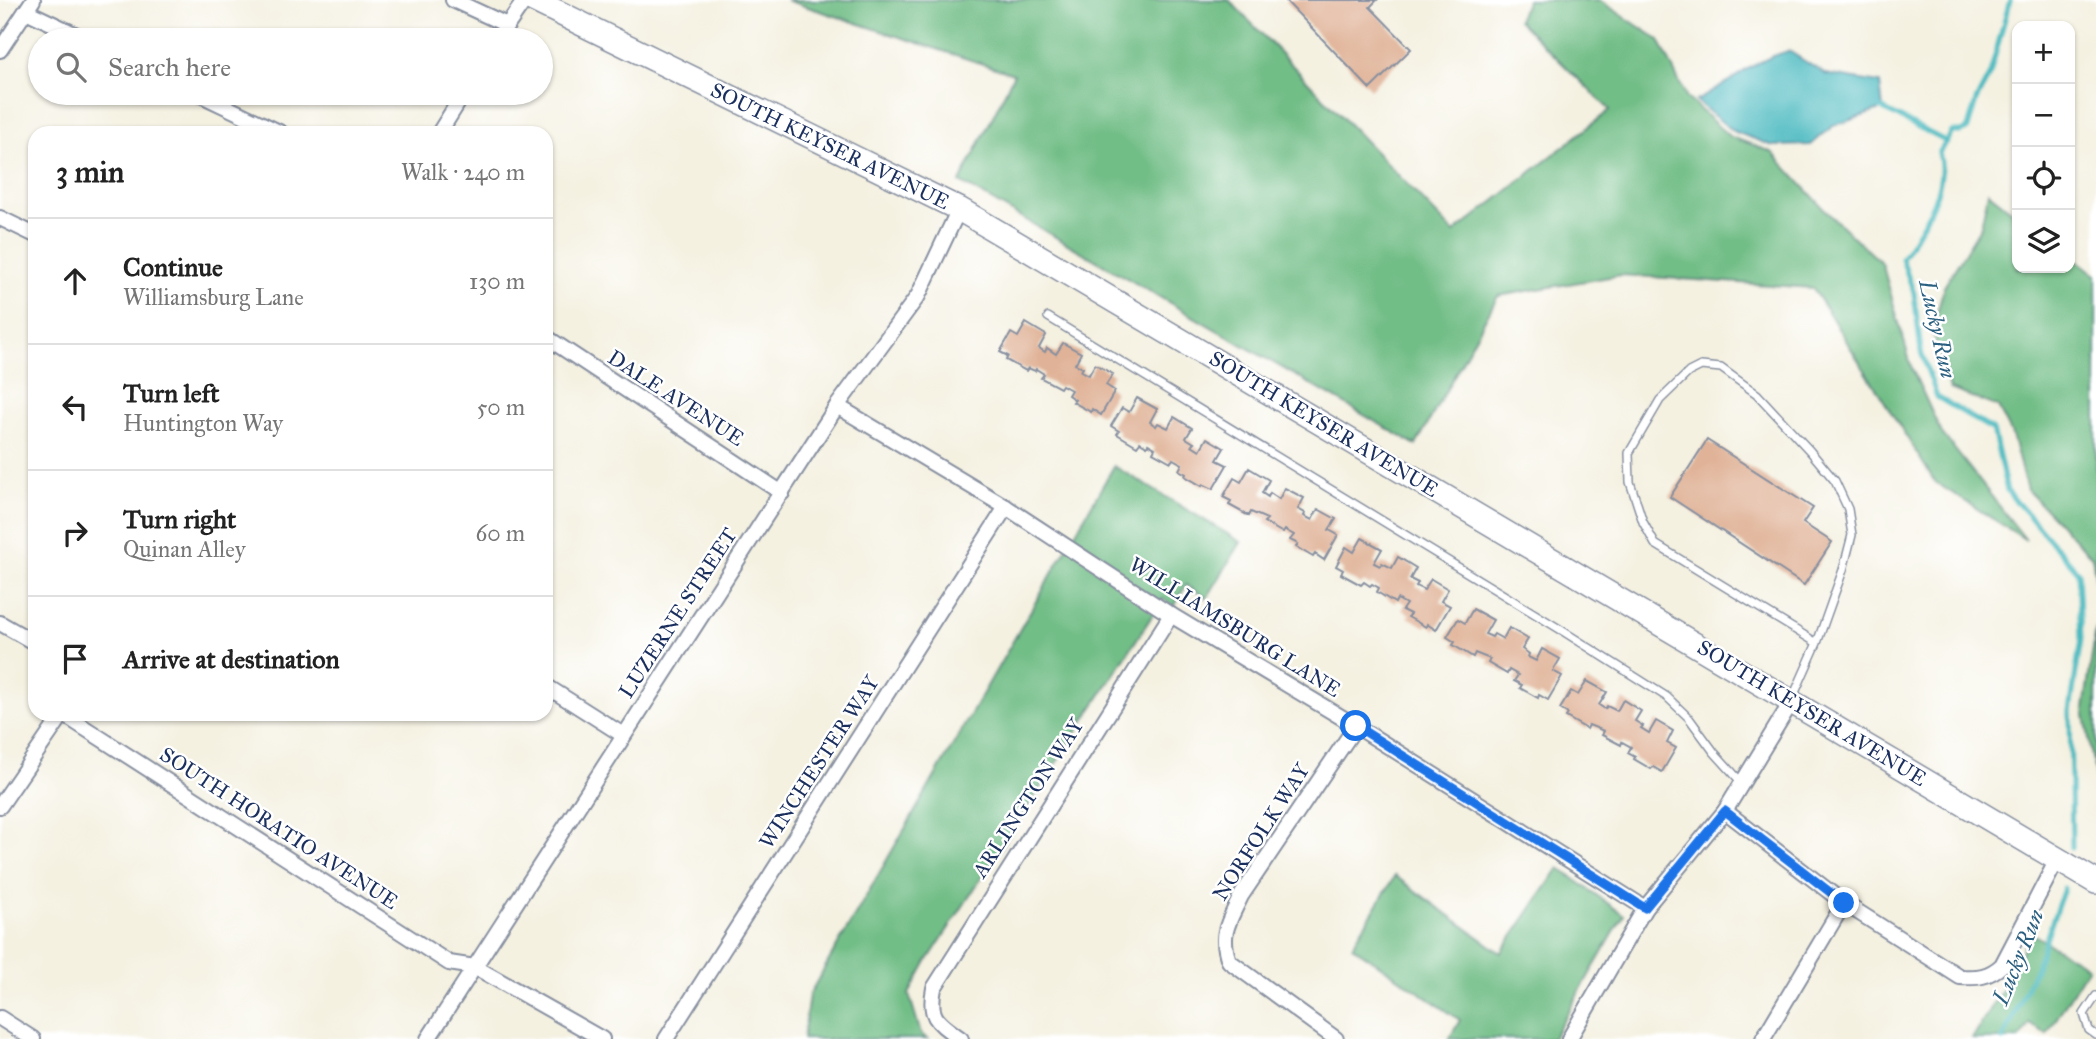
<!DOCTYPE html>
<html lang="en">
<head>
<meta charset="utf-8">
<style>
  :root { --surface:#fff; --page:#f6f6f6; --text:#222; --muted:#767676; --line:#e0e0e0 }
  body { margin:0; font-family:"IM FELL Great Primer",serif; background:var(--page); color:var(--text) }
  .controls { position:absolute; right:21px; top:21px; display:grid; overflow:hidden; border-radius:14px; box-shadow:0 2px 5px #0004 }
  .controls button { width:63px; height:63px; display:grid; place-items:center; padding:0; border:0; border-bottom:2px solid var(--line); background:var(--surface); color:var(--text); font:35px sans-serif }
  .stop { position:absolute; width:21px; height:21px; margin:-16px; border:5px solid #1a73e8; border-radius:50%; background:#fff }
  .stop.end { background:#1a73e8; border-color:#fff; box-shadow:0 2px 7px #0008 }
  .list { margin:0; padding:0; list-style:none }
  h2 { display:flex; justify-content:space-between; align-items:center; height:91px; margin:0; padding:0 28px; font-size:30px }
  h2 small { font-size:23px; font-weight:400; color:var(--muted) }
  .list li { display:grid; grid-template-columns:46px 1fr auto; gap:21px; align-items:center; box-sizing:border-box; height:126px; padding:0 28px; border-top:2px solid var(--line) }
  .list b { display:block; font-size:26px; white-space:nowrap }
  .list p { margin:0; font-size:23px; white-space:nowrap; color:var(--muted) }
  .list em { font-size:23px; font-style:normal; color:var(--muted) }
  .icon { flex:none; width:38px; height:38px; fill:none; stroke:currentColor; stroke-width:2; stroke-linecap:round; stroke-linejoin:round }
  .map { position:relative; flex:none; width:2096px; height:1039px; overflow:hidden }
  .search { position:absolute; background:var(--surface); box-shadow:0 2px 5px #0004; left:28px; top:28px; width:525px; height:77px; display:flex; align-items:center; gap:18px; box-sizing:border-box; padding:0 24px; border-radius:38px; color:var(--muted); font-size:26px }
  .panel { position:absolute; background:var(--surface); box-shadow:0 2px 5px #0004; left:28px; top:126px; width:525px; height:595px; border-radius:21px }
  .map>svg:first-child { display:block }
  .forest { fill:#72be87; stroke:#467672; stroke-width:2 }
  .water { fill:#4bbac0; stroke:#33748f; stroke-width:2 }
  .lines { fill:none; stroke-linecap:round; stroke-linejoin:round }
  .stream { stroke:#4bbac0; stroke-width:5 }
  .building { fill:#e0b297 }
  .service-casing { stroke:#8890a0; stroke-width:10 }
  .minor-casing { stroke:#8890a0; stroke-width:18 }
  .primary-casing { stroke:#8890a0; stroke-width:26 }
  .service { stroke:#fff; stroke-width:7 }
  .minor { stroke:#fff; stroke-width:14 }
  .primary { stroke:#fff; stroke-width:23 }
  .route { stroke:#1a73e8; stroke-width:9 }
  .labels { text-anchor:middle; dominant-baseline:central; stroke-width:5; stroke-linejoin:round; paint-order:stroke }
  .street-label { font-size:21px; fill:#1b2f5e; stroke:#fff }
  .water-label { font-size:23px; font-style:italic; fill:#2c6080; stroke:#fff }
</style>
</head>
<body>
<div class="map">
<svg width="2096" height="1039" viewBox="0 0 2096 1039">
  <rect width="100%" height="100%" fill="#fff"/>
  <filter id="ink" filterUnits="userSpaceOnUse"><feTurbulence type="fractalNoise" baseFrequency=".0143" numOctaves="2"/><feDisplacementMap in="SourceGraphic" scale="14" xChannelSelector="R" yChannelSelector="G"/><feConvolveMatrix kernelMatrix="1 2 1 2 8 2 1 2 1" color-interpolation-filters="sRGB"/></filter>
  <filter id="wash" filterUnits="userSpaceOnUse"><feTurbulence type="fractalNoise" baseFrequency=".00686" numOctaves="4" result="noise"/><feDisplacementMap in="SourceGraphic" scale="28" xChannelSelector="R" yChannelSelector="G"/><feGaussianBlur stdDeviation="1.57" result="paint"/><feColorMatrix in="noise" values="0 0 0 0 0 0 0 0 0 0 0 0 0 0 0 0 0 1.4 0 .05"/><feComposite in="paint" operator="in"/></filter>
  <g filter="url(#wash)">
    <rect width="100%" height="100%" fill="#f4f1e1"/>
    <!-- forest -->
    <g class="forest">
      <polygon points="786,0 1229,0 1454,233 1610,110 1518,20 1527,0 1599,0 1659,40 1687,98 1729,136 1772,152 1829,214 1882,263 1912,369 1941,432 2026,540 1935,482 1813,288 1621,275 1498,296 1416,445 960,182 1014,74"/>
      <polygon points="1988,192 2017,215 2017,268 2070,268 2070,255 2096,275 2096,580 2092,557 2027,490 2011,432 1998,407 1950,389 1932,331 1944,287 1981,226"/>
      <polygon points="1114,466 1241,542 1207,598 1186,585 1174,607 1163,599 926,963 909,994 921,1034 928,1039 803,1039 809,995"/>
      <polygon points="2096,628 2096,781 2084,709"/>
      <polygon points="1559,868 1624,915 1552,1039 1449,1039 1460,1020 1352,946 1395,876 1501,953"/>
      <polygon points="2031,933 2088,967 2047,1034 2029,1024 2020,1039 1972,1039 2002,990"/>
    </g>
    <!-- water -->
    <path class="water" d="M1789,51L1825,74L1880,83L1883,109L1833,126L1811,145L1773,146L1733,131L1696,101C1727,85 1755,59 1789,51Z"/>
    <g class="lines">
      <!-- stream -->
      <g class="stream">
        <path d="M2010,0L1990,74L1976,101L1968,128L1962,132H1952L1939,153C1950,187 1919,230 1902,259L1914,293L1921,352L1937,397L1993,430L2007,491L2078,572L2081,639L2070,711L2072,848"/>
        <polyline points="1878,108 1883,109 1947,142"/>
        <polyline points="2003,1039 2036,967 2064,888"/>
      </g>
    </g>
    <g id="blocks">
      <!-- building -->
      <g class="building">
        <polygon points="1285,0 1377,0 1370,7 1411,49 1370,89"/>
        <polygon points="1026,323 1046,335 1039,348 1045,352 1047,348 1056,354 1063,343 1081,353 1075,364 1083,368 1081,371 1089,375 1095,364 1113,374 1106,385 1115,391 1101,415 1092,409 1091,412 1073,402 1075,400 1068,395 1071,390 1062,385 1060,388 1041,378 1044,374 1036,369 1035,371 1028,368 1026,371 1006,360 1008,356 1000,352 1011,333 1018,337"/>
        <polygon points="1137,398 1157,409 1150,422 1156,426 1158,423 1168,428 1174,417 1192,428 1186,438 1194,443 1192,445 1200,450 1207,438 1224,448 1217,460 1227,465 1213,489 1203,484 1202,486 1185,476 1186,474 1179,470 1182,464 1173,459 1171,462 1153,452 1155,448 1148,444 1147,446 1140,442 1137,446 1117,434 1119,431 1111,426 1122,408 1129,412"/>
        <polygon points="1707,440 1813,508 1803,523 1832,542 1804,585 1670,497"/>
        <polygon points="1249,468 1269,480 1262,493 1268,497 1270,493 1279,499 1285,488 1304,498 1298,509 1305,513 1304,516 1312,520 1318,509 1336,519 1329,530 1338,535 1324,560 1315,554 1313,557 1296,547 1298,544 1290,540 1294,535 1285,530 1283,533 1264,522 1267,519 1251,512 1249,516 1229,505 1231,501 1223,497 1234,478 1241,482"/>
        <polygon points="1362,538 1382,549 1374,563 1380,566 1382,563 1392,568 1398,557 1416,568 1410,579 1418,583 1416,586 1424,590 1431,579 1448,589 1441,601 1450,606 1436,630 1427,624 1426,627 1408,617 1410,614 1402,610 1406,604 1397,599 1395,603 1377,592 1379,588 1372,584 1370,586 1364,582 1361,585 1341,574 1343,570 1336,566 1346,547 1354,552"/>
        <polygon points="1473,609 1493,620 1485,634 1492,637 1494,634 1503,639 1509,628 1528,639 1522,649 1529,654 1528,657 1536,661 1542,649 1560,659 1553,671 1562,676 1548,700 1539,695 1538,698 1520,688 1522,685 1514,681 1518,675 1509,670 1507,674 1488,663 1490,659 1475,653 1473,657 1453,645 1455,642 1447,637 1458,619 1465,623"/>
        <polygon points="1587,681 1607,692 1599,705 1605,709 1607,706 1617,711 1623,700 1641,711 1635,721 1643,726 1641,728 1649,733 1656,721 1673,731 1667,743 1676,748 1662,772 1653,767 1651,769 1634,759 1635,757 1628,753 1631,747 1622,742 1621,745 1602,735 1604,731 1589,725 1587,729 1566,717 1568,714 1560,709 1571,691 1578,695"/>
      </g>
    </g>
  </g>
  <g filter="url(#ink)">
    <use href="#blocks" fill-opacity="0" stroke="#8890a0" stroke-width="2"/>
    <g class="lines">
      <!-- service casing -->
      <g class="service-casing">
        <g id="service">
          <polyline points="1048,317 1558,628 1667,697 1689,718 1714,752 1742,783"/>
          <polyline points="1793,697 1817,643 1843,570 1852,535 1848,509 1835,481 1810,451 1757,394 1721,368 1701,366 1689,372 1660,400 1629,453 1630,482 1643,522 1655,544 1817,643"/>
          <polyline points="2096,996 2084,1014 2089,1030 2096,1035"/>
        </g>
      </g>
      <!-- minor casing -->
      <g class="minor-casing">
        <g id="minor">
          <polyline points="453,0 507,25"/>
          <polyline points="26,11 87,40"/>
          <polyline points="497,40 525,0"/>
          <polyline points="0,50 33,0"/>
          <polyline points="197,93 281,133"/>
          <polyline points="439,133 464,93"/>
          <polyline points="0,218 35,235"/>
          <polyline points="546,337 782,493"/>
          <polyline points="837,406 1006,507 1171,615 1356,726 1645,908"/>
          <polyline points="0,623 35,643"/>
          <polyline points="546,686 623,735"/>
          <polyline points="63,714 449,963 475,967 602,1039"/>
          <polyline points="0,806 63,714"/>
          <path d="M1725,811L1844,903L1960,977C1978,978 1989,977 2002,965L2058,858"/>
          <polyline points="0,1018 33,1039"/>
          <polyline points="428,1039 837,406 918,296 959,209"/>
          <polyline points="666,1039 1006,507"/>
          <path d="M961,1039C937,1022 928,1018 934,988L1171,615"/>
          <path d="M1336,1039L1229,961C1219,933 1229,922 1241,896L1356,726"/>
          <polyline points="1569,1039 1645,908 1725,811 1792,701"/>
          <polyline points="1763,1039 1844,903"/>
        </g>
      </g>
      <!-- primary casing -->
      <g class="primary-casing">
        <polyline id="primary" points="533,0 959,209 2096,882"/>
      </g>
      <!-- service -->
      <use href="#service" class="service"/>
      <!-- minor -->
      <use href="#minor" class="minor"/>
      <!-- primary -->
      <use href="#primary" class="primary"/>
    </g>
  </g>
  <g class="lines" filter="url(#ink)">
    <!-- route -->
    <polyline class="route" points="1356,726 1645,908 1725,811 1844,903"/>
  </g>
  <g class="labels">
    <!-- street labels -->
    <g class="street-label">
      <text transform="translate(830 146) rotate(26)">SOUTH KEYSER AVENUE</text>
      <text transform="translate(676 398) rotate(33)">DALE AVENUE</text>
      <text transform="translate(1324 424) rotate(31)">SOUTH KEYSER AVENUE</text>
      <text transform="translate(678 613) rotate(-57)">LUZERNE STREET</text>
      <text transform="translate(1235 627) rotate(32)">WILLIAMSBURG LANE</text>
      <text transform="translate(1812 713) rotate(31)">SOUTH KEYSER AVENUE</text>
      <text transform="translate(819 762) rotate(-57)">WINCHESTER WAY</text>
      <text transform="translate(1028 798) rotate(-57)">ARLINGTON WAY</text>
      <text transform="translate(279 828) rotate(33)">SOUTH HORATIO AVENUE</text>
      <text transform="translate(1261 832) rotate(-57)">NORFOLK WAY</text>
    </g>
    <!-- water labels -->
    <g class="water-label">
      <text transform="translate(1938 329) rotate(77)">Lucky Run</text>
      <text transform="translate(2018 957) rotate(-68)">Lucky Run</text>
    </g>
  </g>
</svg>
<div class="controls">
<button>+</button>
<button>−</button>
<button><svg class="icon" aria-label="locate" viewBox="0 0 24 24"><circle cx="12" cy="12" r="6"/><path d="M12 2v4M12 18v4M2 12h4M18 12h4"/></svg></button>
<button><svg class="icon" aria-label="layers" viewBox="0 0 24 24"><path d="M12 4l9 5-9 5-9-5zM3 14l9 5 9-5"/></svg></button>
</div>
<div class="stop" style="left:1356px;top:726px"></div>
<div class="stop end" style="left:1844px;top:903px"></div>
<div class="search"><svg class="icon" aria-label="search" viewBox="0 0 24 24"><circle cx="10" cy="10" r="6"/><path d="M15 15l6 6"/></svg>Search here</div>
<section class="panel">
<h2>3 min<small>Walk · 240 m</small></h2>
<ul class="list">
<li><svg class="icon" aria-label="ahead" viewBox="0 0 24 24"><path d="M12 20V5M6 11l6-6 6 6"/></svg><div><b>Continue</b><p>Williamsburg Lane</p></div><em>130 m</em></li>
<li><svg class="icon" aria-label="left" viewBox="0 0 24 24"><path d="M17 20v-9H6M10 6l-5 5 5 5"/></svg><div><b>Turn left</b><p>Huntington Way</p></div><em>50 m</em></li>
<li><svg class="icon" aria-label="right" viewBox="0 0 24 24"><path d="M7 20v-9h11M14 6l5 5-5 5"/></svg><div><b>Turn right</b><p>Quinan Alley</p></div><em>60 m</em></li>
<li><svg class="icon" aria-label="arrive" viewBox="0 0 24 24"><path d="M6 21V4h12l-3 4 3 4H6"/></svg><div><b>Arrive at destination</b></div></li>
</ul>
</section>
</div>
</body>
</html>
